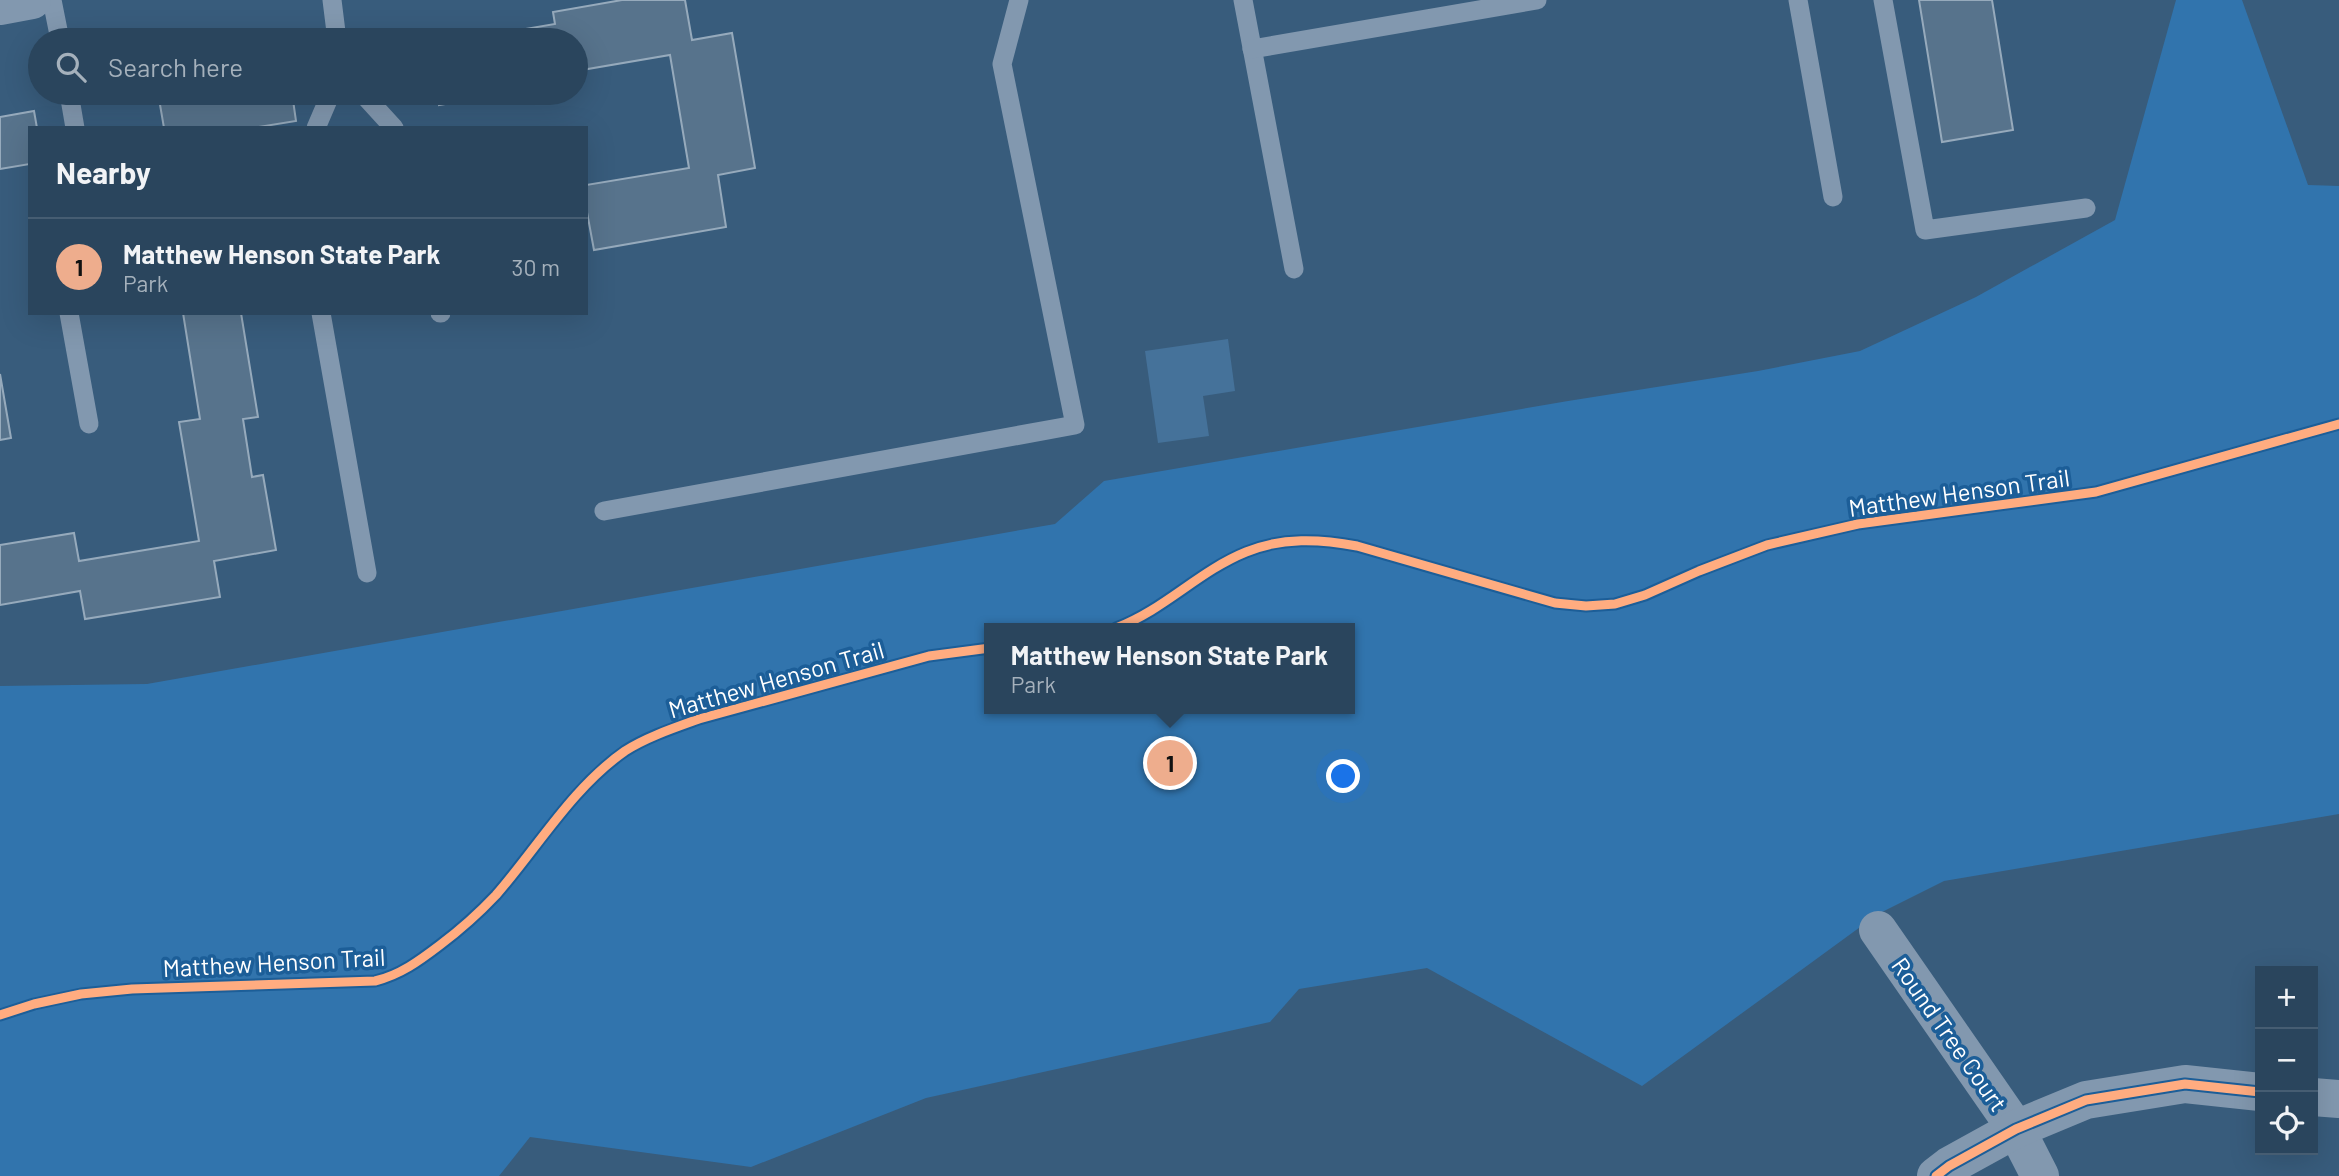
<!DOCTYPE html>
<html lang="en">
<head>
<meta charset="utf-8">
<style>
  :root { --surface:#2a455d; --page:#364f66; --text:#f1f3f6; --muted:#a5b1bc; --line:#465d72; --accent:#eead8d }
  body { margin:0; font-family:Barlow,sans-serif; background:var(--page); color:var(--text) }
  .controls { position:absolute; right:21px; bottom:21px; display:grid; overflow:hidden; border-radius:0px; box-shadow:0 7px 28px #0002 }
  .controls button { width:63px; height:63px; display:grid; place-items:center; padding:0; border:0; border-bottom:2px solid var(--line); background:var(--surface); color:var(--text); font:35px sans-serif }
  .you { position:absolute; left:1344px; top:777px; width:24px; height:24px; margin:-18px; border:5px solid #fff; border-radius:50%; background:#1a73e8; box-shadow:0 0 0 10px #1a73e833 }
  .badge { display:grid; place-items:center; width:46px; height:46px; border-radius:50%; background:var(--accent); color:#111; font-size:23px; font-weight:700 }
  .pin { position:absolute; translate:-50% -50%; border:4px solid #fff; box-shadow:0 2px 7px #0006 }
  .popup { position:absolute; left:984px; top:623px; width:371px; height:91px; box-sizing:border-box; display:grid; place-content:center; border-radius:0px; background:var(--surface); filter:drop-shadow(0 2px 5px #0005); font-size:23px; white-space:nowrap; color:var(--muted) }
  .popup b { font-size:26px; color:var(--text) }
  .popup::after { content:''; position:absolute; left:50%; top:100%; margin-left:-14px; border:14px solid transparent; border-top-color:var(--surface) }
  .list { margin:0; padding:0; list-style:none }
  h2 { display:flex; justify-content:space-between; align-items:center; height:91px; margin:0; padding:0 28px; font-size:30px }
  h2 small { font-size:23px; font-weight:400; color:var(--muted) }
  .list li { display:grid; grid-template-columns:46px 1fr auto; gap:21px; align-items:center; box-sizing:border-box; height:98px; padding:0 28px; border-top:2px solid var(--line) }
  .list b { display:block; font-size:26px; white-space:nowrap }
  .list p { margin:0; font-size:23px; white-space:nowrap; color:var(--muted) }
  .list em { font-size:23px; font-style:normal; color:var(--muted) }
  .icon { flex:none; width:38px; height:38px; fill:none; stroke:currentColor; stroke-width:2; stroke-linecap:round; stroke-linejoin:round }
  .map { position:relative; flex:none; width:2339px; height:1176px; overflow:hidden }
  .search { position:absolute; background:var(--surface); box-shadow:0 7px 28px #0002; left:28px; top:28px; width:560px; height:77px; display:flex; align-items:center; gap:18px; box-sizing:border-box; padding:0 24px; border-radius:38px; color:var(--muted); font-size:26px }
  .panel { position:absolute; background:var(--surface); box-shadow:0 7px 28px #0002; left:28px; top:126px; width:560px; height:189px; border-radius:0px }
  .map>svg:first-child { display:block }
  .green { fill:#3174ad; fill-rule:evenodd }
  .water { fill:#45729a }
  .building { fill:#57738c; stroke:#96aabc; stroke-width:2 }
  .lines { fill:none; stroke-linecap:round; stroke-linejoin:round }
  .service { stroke:#8298af; stroke-width:19 }
  .minor { stroke:#8298af; stroke-width:38 }
  .tertiary { stroke:#8298af; stroke-width:38 }
  .cycleway-casing { stroke:#1c5e98; stroke-width:13 }
  .cycleway { stroke:#ffac80; stroke-width:9 }
  .labels { text-anchor:middle; dominant-baseline:central; stroke-width:7; stroke-linejoin:round; paint-order:stroke }
  .street-label { font-size:24px; fill:#fff; stroke:#1c5e98 }
</style>
</head>
<body>
<div class="map">
<svg width="2339" height="1176" viewBox="0 0 2339 1176">
  <rect width="100%" height="100%" fill="#385c7c"/>
  <!-- green -->
  <path class="green" d="M2176,0H2242L2308,185L2339,186V814L1944,881L1878,914L1642,1086L1427,968L1299,989L1270,1022L926,1098L751,1167L530,1137L499,1176H0V686L147,684L1055,524L1104,481L1568,401L1758,371L1860,351L1976,297L2115,220ZM990,628H1350V709H990Z"/>
  <!-- water -->
  <polygon class="water" points="1228,339 1235,391 1203,396 1209,436 1158,443 1145,351"/>
  <!-- building -->
  <g class="building">
    <polygon points="622,0 685,0 692,40 732,33 755,168 718,175 726,227 594,250 586,207 586,185 689,168 670,55 576,71 576,40 462,40 555,24 553,12"/>
    <polygon points="1919,0 1992,0 2013,130 1942,142"/>
    <polygon points="158,93 292,93 296,121 252,128 164,128"/>
    <polygon points="437,93 508,93 439,105"/>
    <polygon points="34,111 37,128 30,128 30,164 0,169 0,117"/>
    <polygon points="183,313 241,313 258,417 243,419 252,477 263,475 276,550 214,561 220,597 85,619 80,591 0,605 0,545 74,533 79,561 199,541 179,422 200,419"/>
    <polygon points="0,374 11,438 0,440"/>
  </g>
  <g class="lines">
    <!-- service -->
    <g class="service">
      <polyline points="52,0 60,40"/>
      <polyline points="332,0 337,40"/>
      <polyline points="1243,0 1294,269"/>
      <polyline points="1798,0 1833,197"/>
      <polyline points="1883,0 1925,230 2086,208"/>
      <polyline points="1252,49 1537,0"/>
      <polyline points="69,93 75,128"/>
      <polyline points="362,93 394,128"/>
      <polyline points="316,128 331,93"/>
      <polyline points="69,313 89,424"/>
      <polyline points="321,313 367,573"/>
      <polyline points="440,313 441,313"/>
      <polyline points="604,511 1075,425 1002,64 1019,0"/>
    </g>
    <!-- minor -->
    <g class="minor">
      <polyline points="1878,930 2016,1129 2040,1176"/>
      <polyline points="2313,1097 2339,1099"/>
      <polyline points="1936,1176 1949,1166 2016,1129 2086,1100 2185,1084 2260,1092"/>
    </g>
    <!-- tertiary -->
    <polyline class="tertiary" points="0,6 32,0"/>
    <!-- cycleway casing -->
    <g class="cycleway-casing">
      <g id="cycleway">
        <path d="M1116,628C1164,610 1199,571 1246,552C1282,537 1320,539 1357,546L1555,603L1586,606L1615,604L1645,595L1699,571L1767,545L1858,524L2096,492L2339,424"/>
        <path d="M0,1015L34,1004L81,994L132,989L375,981C400,975 419,961 440,945C460,930 479,913 496,895C538,847 572,788 625,751C647,737 674,728 699,719L929,656L990,648"/>
        <polyline points="1936,1176 1949,1166 2016,1129 2086,1100 2185,1084 2260,1092"/>
      </g>
    </g>
    <!-- cycleway -->
    <use href="#cycleway" class="cycleway"/>
  </g>
  <g class="labels">
    <!-- street labels -->
    <g class="street-label">
      <text transform="translate(1959 492) rotate(-8)">Matthew Henson Trail</text>
      <text transform="translate(776 679) rotate(-16)">Matthew Henson Trail</text>
      <text transform="translate(274 962) rotate(-3)">Matthew Henson Trail</text>
      <text transform="translate(1950 1034) rotate(55)">Round Tree Court</text>
    </g>
  </g>
</svg>
<div class="controls">
<button>+</button>
<button>−</button>
<button><svg class="icon" aria-label="locate" viewBox="0 0 24 24"><circle cx="12" cy="12" r="6"/><path d="M12 2v4M12 18v4M2 12h4M18 12h4"/></svg></button>
</div>
<div class="you"></div>
<div class="pin badge" style="left:1170px;top:763px">1</div>
<div class="popup"><b>Matthew Henson State Park</b>Park</div>
<div class="search"><svg class="icon" aria-label="search" viewBox="0 0 24 24"><circle cx="10" cy="10" r="6"/><path d="M15 15l6 6"/></svg>Search here</div>
<section class="panel">
<h2>Nearby<small></small></h2>
<ul class="list">
<li><span class="badge">1</span><div><b>Matthew Henson State Park</b><p>Park</p></div><em>30 m</em></li>
</ul>
</section>
</div>
</body>
</html>
